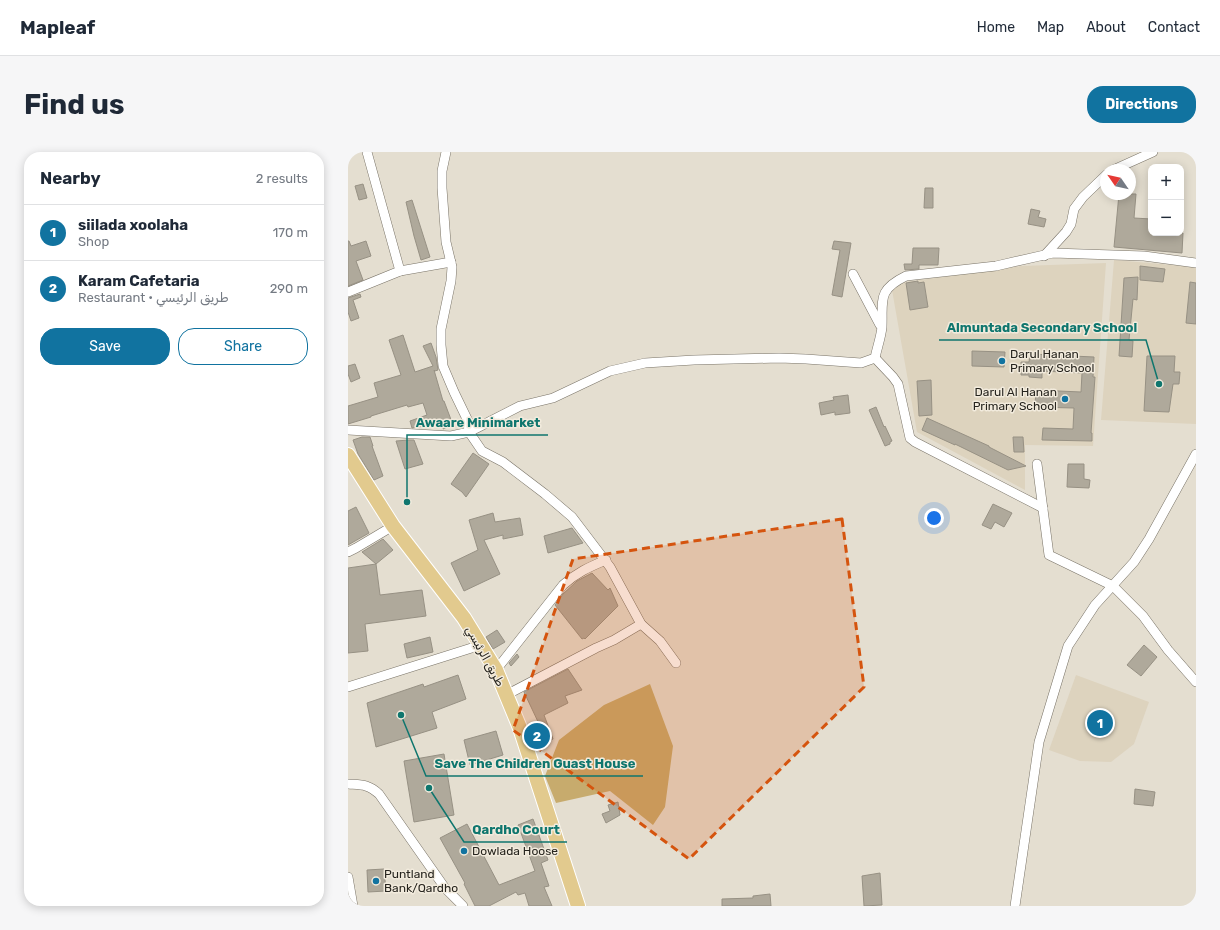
<!DOCTYPE html>
<html lang="en">
<head>
<meta charset="utf-8">
<style>
  :root { --surface:#fff; --page:#f6f6f7; --text:#1f2937; --muted:#747a83; --line:#e0e1e3; --accent:#1173a0 }
  body { margin:0; font-family:Rubik,Cairo,sans-serif; background:var(--page); color:var(--text) }
  .controls { position:absolute; right:12px; top:12px; display:grid; overflow:hidden; border-radius:8px; box-shadow:0 2px 10px #0003 }
  .controls button { width:36px; height:36px; display:grid; place-items:center; padding:0; border:0; border-bottom:1px solid var(--line); background:var(--surface); color:var(--text); font:20px sans-serif }
  .compass { position:absolute; left:752px; top:12px; width:36px; height:36px; border-radius:50%; background:var(--surface); box-shadow:0 2px 10px #0003; rotate:304deg }
  .you { position:absolute; left:586px; top:366px; width:14px; height:14px; margin:-10px; border:3px solid #fff; border-radius:50%; background:#1a73e8; box-shadow:0 0 0 6px #1a73e833 }
  .badge { display:grid; place-items:center; width:26px; height:26px; border-radius:50%; background:var(--accent); color:#fff; font-size:13px; font-weight:700 }
  .pin { position:absolute; translate:-50% -50%; border:2px solid #fff; box-shadow:0 1px 4px #0006 }
  .list { margin:0; padding:0; list-style:none }
  h2 { display:flex; justify-content:space-between; align-items:center; height:52px; margin:0; padding:0 16px; font-size:17px }
  h2 small { font-size:13px; font-weight:400; color:var(--muted) }
  .list li { display:grid; grid-template-columns:26px 1fr auto; gap:12px; align-items:center; box-sizing:border-box; height:56px; padding:0 16px; border-top:1px solid var(--line) }
  .list b { display:block; font-size:15px; white-space:nowrap }
  .list p { margin:0; font-size:13px; white-space:nowrap; color:var(--muted) }
  .list em { font-size:13px; font-style:normal; color:var(--muted) }
  .actions { display:flex; gap:8px; padding:12px 16px }
  .actions a { flex:1; padding:9px 0; border:1px solid var(--accent); border-radius:16px; text-align:center; font-size:14px; color:var(--accent) }
  .actions .main { background:var(--accent); color:#fff }
  .map { position:relative; flex:none; width:848px; height:754px; overflow:hidden; border-radius:16px }
  header { display:flex; align-items:center; gap:24px; box-sizing:border-box; height:56px; padding:0 20px; background:var(--surface); border-bottom:1px solid var(--line) }
  header strong { font-size:19px }
  nav { display:flex; gap:22px; margin-inline-start:auto; font-size:14px }
  .intro { display:flex; align-items:center; justify-content:space-between; box-sizing:border-box; height:96px; padding:0 24px }
  h1 { margin:0; font-size:28px }
  .button { padding:10px 18px; border-radius:16px; background:var(--accent); color:#fff; font-size:14px; font-weight:700 }
  main { display:flex; gap:24px; padding:0 24px }
  aside { flex:1; background:var(--surface); border-radius:16px; box-shadow:0 2px 10px #0003 }
  .map>svg:first-child { display:block }
  .built { fill:#ddd3be }
  .green { fill:#c7ab6d }
  .building { fill:#afa99b; stroke:#979184 }
  .lines { fill:none; stroke-linecap:round; stroke-linejoin:round }
  .street-casing { stroke:#797367; stroke-width:10 }
  .primary-casing { stroke:#fff; stroke-width:16 }
  .street { stroke:#fff; stroke-width:9 }
  .primary { stroke:#e2ca8e; stroke-width:14 }
  .marked { fill:#d5540e; fill-opacity:0.2; stroke:#d5540e; stroke-width:3; stroke-dasharray:8 5; stroke-linejoin:round }
  .poi-dot { fill:#1173a0; stroke:#f2ebdd; stroke-width:1.5 }
  .labels { text-anchor:middle; dominant-baseline:central; stroke-width:3; stroke-linejoin:round; paint-order:stroke }
  .poi-label { font-size:12px; fill:#26241e; stroke:#f2ebdd; text-anchor:start }
  .street-label { font-size:12px; fill:#26241e; stroke:#f2ebdd }
  .leader { fill:none; stroke:#0f766e; stroke-width:1.5 }
  .callout-dot { fill:#0f766e; stroke:#f2ebdd; stroke-width:1.5 }
  .callout-label { font-size:13px; text-anchor:middle; font-weight:bold; fill:#0f766e; stroke:#f2ebdd; stroke-width:3; stroke-linejoin:round; paint-order:stroke }
</style>
</head>
<body>
<header>
<strong>Mapleaf</strong>
<nav><a>Home</a><a>Map</a><a>About</a><a>Contact</a></nav>
</header>
<div class="intro"><h1>Find us</h1><a class="button">Directions</a></div>
<main>
<aside>
<h2>Nearby<small>2 results</small></h2>
<ul class="list">
<li><span class="badge">1</span><div><b>siilada xoolaha</b><p>Shop</p></div><em>170 m</em></li>
<li><span class="badge">2</span><div><b>Karam Cafetaria</b><p>Restaurant · طريق الرئيسي</p></div><em>290 m</em></li>
</ul>
<div class="actions"><a class="main">Save</a><a>Share</a></div>
</aside>
<div class="map">
<svg width="848" height="754" viewBox="0 0 848 754">
  <rect width="100%" height="100%" fill="#e4ded0"/>
  <!-- built -->
  <g class="built">
    <polygon points="766,108 848,115 848,272 753,268"/>
    <polygon points="758,111 745,294 677,293 677,338 569,280 544,138 557,130 674,114"/>
    <polygon points="728,523 801,550 786,592 763,610 732,609 701,598"/>
  </g>
  <!-- green -->
  <polygon class="green" points="302,532 325,594 317,655 305,673 262,639 208,651 197,624 211,588 256,553"/>
  <!-- building -->
  <g class="building">
    <polygon points="15,32 19,46 11,48 7,34"/>
    <polygon points="577,36 585,36 585,56 576,56"/>
    <polygon points="771,42 788,42 786,66 803,67 803,81 835,81 834,101 766,95"/>
    <polygon points="64,48 82,105 73,108 66,84 58,50"/>
    <polygon points="683,57 692,59 690,65 698,67 696,75 680,72"/>
    <polygon points="0,89 1,89 3,94 18,89 23,104 8,109 15,128 0,134"/>
    <polygon points="486,89 503,91 494,145 484,143 492,98 484,97"/>
    <polygon points="565,96 591,96 590,113 571,113 571,117 557,118 556,112 564,112"/>
    <polygon points="792,114 817,117 815,130 792,128"/>
    <polygon points="790,125 789,148 785,147 781,188 785,189 784,205 771,204 776,126"/>
    <polygon points="570,129 570,131 576,130 580,155 562,158 558,131"/>
    <polygon points="842,130 848,131 848,172 838,171"/>
    <polygon points="12,142 13,145 5,148 11,166 3,169 0,160 0,146"/>
    <polygon points="55,183 67,220 85,214 75,194 83,191 88,205 90,218 87,219 86,218 95,249 96,249 105,273 95,277 93,271 64,276 62,269 79,263 75,251 60,255 59,253 23,264 23,265 0,272 0,254 30,245 26,231 53,223 41,188"/>
    <polygon points="624,199 657,200 656,215 624,214"/>
    <polygon points="682,202 746,205 745,225 747,225 743,281 744,281 744,289 694,288 695,276 725,277 726,256 686,255 689,238 733,240 734,221 694,219 694,226 681,225 681,223 673,223 673,210 681,210"/>
    <polygon points="799,204 827,204 826,220 832,220 831,232 825,232 821,260 796,259"/>
    <polygon points="7,212 12,226 3,230 0,222 0,214"/>
    <polygon points="583,228 584,263 571,264 569,229"/>
    <polygon points="500,243 502,261 487,263 487,260 473,263 471,251 486,248 485,245"/>
    <polygon points="528,255 536,275 537,274 544,289 542,290 542,292 537,294 521,258"/>
    <polygon points="579,266 641,294 641,295 678,314 660,318 607,292 607,293 574,278"/>
    <polygon points="14,285 22,285 25,294 24,294 35,324 26,328 10,302 5,288"/>
    <polygon points="665,285 675,285 676,300 666,300"/>
    <polygon points="61,288 66,288 75,312 57,317 48,289"/>
    <polygon points="125,301 141,312 118,345 114,340 103,332"/>
    <polygon points="720,312 736,312 736,327 742,328 741,336 719,335"/>
    <polygon points="645,352 664,361 656,375 647,370 643,377 634,373"/>
    <polygon points="8,355 21,381 0,393 0,359"/>
    <polygon points="145,361 147,370 172,366 175,383 155,387 155,383 136,388 152,422 116,439 103,411 130,398 121,368"/>
    <polygon points="224,376 235,391 200,401 196,384"/>
    <polygon points="35,387 45,398 28,412 14,400"/>
    <polygon points="28,412 32,443 74,438 78,464 17,472 20,499 0,501 0,416"/>
    <polygon points="244,421 260,438 262,436 270,454 237,487 236,486 234,487 207,453 215,442 229,429"/>
    <polygon points="149,478 157,490 145,497 138,485"/>
    <polygon points="82,485 85,500 59,506 56,492"/>
    <polygon points="796,493 809,505 793,524 779,513"/>
    <polygon points="169,502 171,505 163,514 161,511"/>
    <polygon points="220,517 234,538 217,544 220,551 196,563 205,587 189,594 183,578 192,574 176,540"/>
    <polygon points="110,523 118,547 84,560 89,576 28,595 19,551 75,532 76,535"/>
    <polygon points="148,579 155,603 122,613 116,588"/>
    <polygon points="96,602 106,663 66,670 56,609"/>
    <polygon points="787,637 807,640 805,654 786,652"/>
    <polygon points="270,650 272,663 258,671 254,662 262,659 260,653"/>
    <polygon points="185,667 200,708 193,711 201,734 196,735 204,754 181,754 177,741 170,743 168,740 141,754 127,754 116,732 117,731 92,686 119,672 151,733 187,719 170,673"/>
    <polygon points="36,717 38,739 20,740 19,718"/>
    <polygon points="532,721 534,753 516,754 514,724"/>
    <polygon points="422,742 423,754 374,754 374,747 405,746 405,744"/>
  </g>
  <g class="lines">
    <!-- street casing -->
    <g class="street-casing">
      <g id="street">
        <path d="M98,0L94,19V36L98,90L104,115L103,129L93,177V193L95,214L106,240L120,269L121,280L172,254L205,246L262,219L297,211L346,208L431,206L458,207L513,211L527,206C529,196 533,185 534,175C535,148 529,138 558,124L648,114L705,101L796,104L848,111"/>
        <polyline points="765,18 805,0"/>
        <polyline points="696,104 718,80 723,72 726,57 735,45 758,23"/>
        <polyline points="52,119 103,110"/>
        <polyline points="505,122 532,173"/>
        <polyline points="0,140 52,119 19,0"/>
        <polyline points="527,206 545,225 550,232 562,286 567,290 695,356"/>
        <polyline points="0,278 103,284 121,280 134,299 155,310 197,342 224,365 262,415 293,472 312,489 328,511"/>
        <polyline points="689,312 701,403 765,434 795,464 820,498 848,530"/>
        <polyline points="0,400 8,396 45,374"/>
        <path d="M148,518L215,433C228,421 241,415 258,408"/>
        <polyline points="0,535 133,493"/>
        <polyline points="158,543 248,496 266,488 293,472"/>
        <path d="M0,632C14,633 20,632 31,642L97,736L115,754"/>
        <polyline points="0,725 5,754"/>
        <polyline points="667,754 691,590 720,494 747,453 786,410 801,387 848,302"/>
      </g>
    </g>
    <!-- primary casing -->
    <g class="primary-casing">
      <polyline id="primary" points="0,303 45,374 116,466 148,518 172,576 230,754"/>
    </g>
    <!-- street -->
    <use href="#street" class="street"/>
    <!-- primary -->
    <use href="#primary" class="primary"/>
  </g>
  <!-- marked area -->
  <path class="marked" d="M494,367L516,535L341,707L165,578L225,407Z"/>
  <!-- markers -->
  <g class="poi-dot">
    <circle cx="654" cy="209" r="4"/>
    <circle cx="717" cy="247" r="4"/>
    <circle cx="116" cy="699" r="4"/>
    <circle cx="28" cy="729" r="4"/>
  </g>
  <g class="labels">
    <!-- poi labels -->
    <g class="poi-label">
      <text x="662" y="202">Darul Hanan<tspan x="662" dy="14">Primary School</tspan></text>
      <text x="709" y="240" text-anchor="end">Darul Al Hanan<tspan x="709" dy="14">Primary School</tspan></text>
      <text x="124" y="699">Dowlada Hoose</text>
      <text x="36" y="722">Puntland<tspan x="36" dy="14">Bank/Qardho</tspan></text>
    </g>
    <!-- street labels -->
    <g class="street-label">
      <text transform="translate(137 504) rotate(61)">طريق الرئيسي</text>
    </g>
  </g>
  <!-- callouts -->
  <path class="leader" d="M811 232L798 188H591M59 350L59 283H200M53 563L78 624H295M81 636L116 690H219"/>
  <g class="callout-dot">
    <circle cx="811" cy="232" r="4"/>
    <circle cx="59" cy="350" r="4"/>
    <circle cx="53" cy="563" r="4"/>
    <circle cx="81" cy="636" r="4"/>
  </g>
  <g class="callout-label">
    <text x="694" y="180">Almuntada Secondary School</text>
    <text x="130" y="275">Awaare Minimarket</text>
    <text x="187" y="616">Save The Children Guast House</text>
    <text x="168" y="682">Qardho Court</text>
  </g>
</svg>
<div class="controls">
<button>+</button>
<button>−</button>
</div>
<svg class="compass" viewBox="-18 -18 36 36"><path d="M0-13l5 13h-10z" fill="#e53935"/><path d="M0 13l5-13h-10z" fill="#747a83"/></svg>
<div class="you"></div>
<div class="pin badge" style="left:752px;top:571px">1</div>
<div class="pin badge" style="left:189px;top:584px">2</div>
</div>
</main>
</body>
</html>
